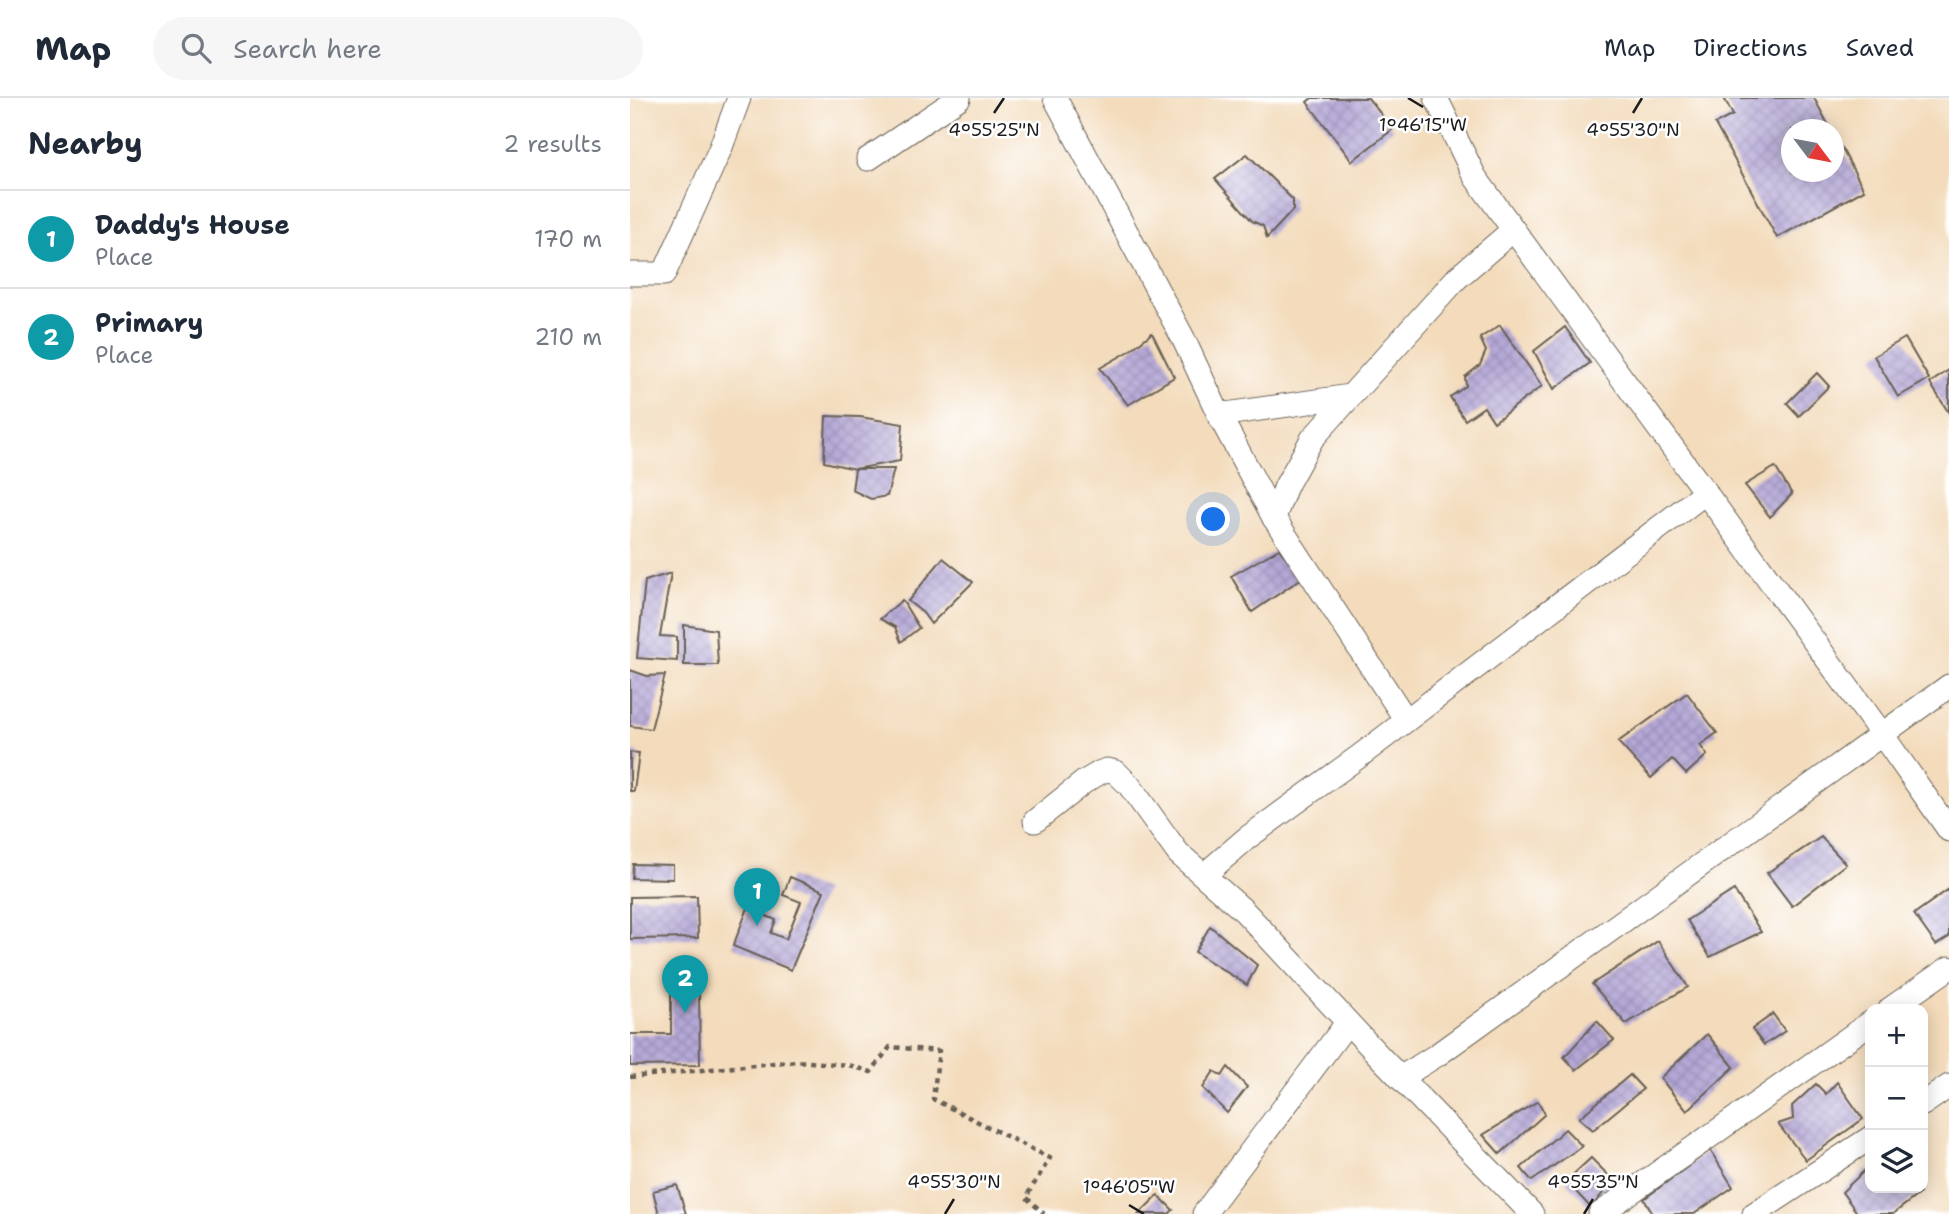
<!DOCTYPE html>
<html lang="en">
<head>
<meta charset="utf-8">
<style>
  :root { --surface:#fff; --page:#f6f6f7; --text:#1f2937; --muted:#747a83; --line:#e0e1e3; --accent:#b5179e }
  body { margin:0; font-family:"Shantell Sans",sans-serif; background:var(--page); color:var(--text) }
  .controls { position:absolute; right:21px; bottom:21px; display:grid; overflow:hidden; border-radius:14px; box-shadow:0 4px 18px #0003 }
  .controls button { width:63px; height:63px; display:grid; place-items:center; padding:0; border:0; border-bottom:2px solid var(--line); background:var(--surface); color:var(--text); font:35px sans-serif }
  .compass { position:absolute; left:1151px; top:21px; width:63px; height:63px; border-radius:50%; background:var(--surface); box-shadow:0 4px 18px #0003; rotate:122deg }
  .you { position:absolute; left:584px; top:422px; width:24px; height:24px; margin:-18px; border:5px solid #fff; border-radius:50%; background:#1a73e8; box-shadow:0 0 0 10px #1a73e833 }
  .badge { display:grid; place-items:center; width:46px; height:46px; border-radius:50%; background:var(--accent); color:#fff; font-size:23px; font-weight:700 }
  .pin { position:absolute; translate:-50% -58px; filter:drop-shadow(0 2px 4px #0008) }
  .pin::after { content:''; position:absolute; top:37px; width:24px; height:21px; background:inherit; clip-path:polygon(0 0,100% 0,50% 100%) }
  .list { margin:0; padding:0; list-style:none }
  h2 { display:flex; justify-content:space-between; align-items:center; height:91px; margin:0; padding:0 28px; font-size:30px }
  h2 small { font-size:23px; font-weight:400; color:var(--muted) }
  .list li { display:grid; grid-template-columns:46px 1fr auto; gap:21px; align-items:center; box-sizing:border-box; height:98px; padding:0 28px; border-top:2px solid var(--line) }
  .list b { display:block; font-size:26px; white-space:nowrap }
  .list p { margin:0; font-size:23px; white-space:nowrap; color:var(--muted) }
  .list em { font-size:23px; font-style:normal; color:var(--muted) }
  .icon { flex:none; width:38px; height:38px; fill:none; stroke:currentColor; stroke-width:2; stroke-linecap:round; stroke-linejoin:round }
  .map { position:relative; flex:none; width:1319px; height:1116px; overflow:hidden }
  header { display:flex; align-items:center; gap:42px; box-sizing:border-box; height:98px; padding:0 35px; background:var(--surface); border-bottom:2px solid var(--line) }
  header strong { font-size:33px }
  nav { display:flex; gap:38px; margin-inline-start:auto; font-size:24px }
  .search { width:490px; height:63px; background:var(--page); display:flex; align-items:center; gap:18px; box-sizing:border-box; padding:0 24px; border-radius:38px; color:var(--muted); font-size:26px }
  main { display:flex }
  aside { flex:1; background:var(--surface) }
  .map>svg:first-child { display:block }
  .building { fill:url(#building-cross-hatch) }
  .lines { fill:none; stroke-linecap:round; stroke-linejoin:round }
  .minor-casing { stroke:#675f54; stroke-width:25 }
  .path { stroke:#675f54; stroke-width:4.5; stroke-dasharray:5 5; stroke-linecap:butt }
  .minor { stroke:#fff; stroke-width:23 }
  .ticks { fill:none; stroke:#1c1c1c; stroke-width:2.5 }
  .ticks-label { font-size:18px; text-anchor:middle; fill:#1c1c1c; stroke:#fff; stroke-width:5; stroke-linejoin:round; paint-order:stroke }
</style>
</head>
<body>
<header>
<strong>Map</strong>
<div class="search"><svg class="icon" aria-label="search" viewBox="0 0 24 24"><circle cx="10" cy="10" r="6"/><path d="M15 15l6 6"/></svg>Search here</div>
<nav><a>Map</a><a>Directions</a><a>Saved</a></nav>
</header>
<main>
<aside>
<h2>Nearby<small>2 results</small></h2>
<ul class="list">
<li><span class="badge" style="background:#0f9aa8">1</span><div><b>Daddy's House</b><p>Place</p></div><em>170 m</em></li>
<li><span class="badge" style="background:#0f9aa8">2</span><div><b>Primary</b><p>Place</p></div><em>210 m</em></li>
</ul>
</aside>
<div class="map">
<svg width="1319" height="1116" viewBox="0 0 1319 1116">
  <defs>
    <pattern id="building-cross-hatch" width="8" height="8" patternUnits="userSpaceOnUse" patternTransform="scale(1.75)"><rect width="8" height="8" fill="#b4a7d6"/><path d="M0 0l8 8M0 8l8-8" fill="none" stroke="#9a8fb7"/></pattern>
  </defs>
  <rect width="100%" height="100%" fill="#fff"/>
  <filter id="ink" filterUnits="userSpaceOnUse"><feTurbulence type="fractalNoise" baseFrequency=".0143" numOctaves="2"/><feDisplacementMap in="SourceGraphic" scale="14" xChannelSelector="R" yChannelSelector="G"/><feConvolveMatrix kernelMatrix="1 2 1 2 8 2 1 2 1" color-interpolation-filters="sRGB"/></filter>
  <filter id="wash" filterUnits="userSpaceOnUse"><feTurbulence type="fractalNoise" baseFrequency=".00686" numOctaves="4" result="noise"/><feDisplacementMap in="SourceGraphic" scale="28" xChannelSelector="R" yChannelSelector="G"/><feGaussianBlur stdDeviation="1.57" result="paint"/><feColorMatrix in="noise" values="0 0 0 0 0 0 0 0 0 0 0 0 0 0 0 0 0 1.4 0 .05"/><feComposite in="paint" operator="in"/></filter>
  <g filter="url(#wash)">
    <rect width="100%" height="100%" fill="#f3dbbb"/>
    <g id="blocks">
      <!-- building -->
      <g class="building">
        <polygon points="682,0 738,0 763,31 722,63 677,4"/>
        <polygon points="1094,0 1184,0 1201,32 1162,32 1162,74 1204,74 1204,36 1234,92 1147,140 1085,26 1103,17"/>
        <polygon points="617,56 663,102 663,112 637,140 633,128 622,123 585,81"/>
        <polygon points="870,227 912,288 864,324 854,309 835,322 820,299 836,288 835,279 850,267 856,253 850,240"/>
        <polygon points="935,229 960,265 924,291 904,253"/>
        <polygon points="522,235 544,279 498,307 470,270 498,254"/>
        <polygon points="1275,240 1299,281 1268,299 1244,258"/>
        <polygon points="1319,272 1319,315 1300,285"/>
        <polygon points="1187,275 1199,288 1169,318 1157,305"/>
        <polygon points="196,318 230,319 273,326 270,363 225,371 194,364"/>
        <polygon points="1145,369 1162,396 1140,419 1115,387"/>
        <polygon points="225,371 264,371 257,398 241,401 222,392"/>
        <polygon points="649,451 672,480 622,514 601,478"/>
        <polygon points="313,460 343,484 301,526 293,515 278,503"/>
        <polygon points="41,475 30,538 47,539 47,563 7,560 15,483"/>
        <polygon points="272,502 289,530 271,544 265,529 250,521"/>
        <polygon points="54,527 86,532 88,567 54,567"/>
        <polygon points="0,572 17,578 35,577 21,631 0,628"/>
        <polygon points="1057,595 1087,635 1070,647 1077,657 1056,676 1042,661 1021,680 988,644"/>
        <polygon points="0,654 9,655 4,693 0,693"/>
        <polygon points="1191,739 1216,766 1162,808 1137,775"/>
        <polygon points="3,766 43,767 43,781 2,780"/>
        <polygon points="160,779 194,793 161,872 103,848 118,810 146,822 141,835 156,841 171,804 153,797"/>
        <polygon points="1319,791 1319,839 1306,847 1284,816"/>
        <polygon points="1104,792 1131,834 1080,859 1057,822"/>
        <polygon points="67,798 68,840 0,841 0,799"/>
        <polygon points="580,828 627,867 617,887 565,854"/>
        <polygon points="1028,843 1058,889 996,926 962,886"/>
        <polygon points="41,893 69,893 70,967 0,968 0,936 41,936"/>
        <polygon points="1143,916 1155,933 1134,947 1122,931"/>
        <polygon points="967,923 984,942 946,972 934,959"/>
        <polygon points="1077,936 1104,969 1057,1013 1030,980"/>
        <polygon points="598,969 617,989 597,1015 573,990 584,973 592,978"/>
        <polygon points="1000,977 1013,991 963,1032 949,1020"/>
        <polygon points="1207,984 1233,1021 1176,1062 1148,1026 1163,1021 1162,1008 1186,986 1196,996"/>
        <polygon points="908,1003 915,1016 870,1056 853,1037"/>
        <polygon points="935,1031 952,1048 902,1083 891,1070"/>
        <polygon points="1080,1052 1103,1089 1064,1116 1023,1116 1014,1101"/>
        <polygon points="961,1060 983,1082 961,1110 936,1083"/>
        <polygon points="1236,1071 1240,1074 1240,1090 1286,1090 1290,1095 1263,1116 1228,1116 1212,1094"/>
        <polygon points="47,1087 56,1116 29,1116 23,1093"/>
        <polygon points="528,1097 543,1112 539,1116 509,1116"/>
      </g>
    </g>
  </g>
  <g filter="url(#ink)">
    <use href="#blocks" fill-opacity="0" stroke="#675f54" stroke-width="2"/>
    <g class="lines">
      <!-- minor casing -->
      <g class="minor-casing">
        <g id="minor">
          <polyline points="425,0 553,240 589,317 644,420 776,622"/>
          <polyline points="806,0 845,79 1251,635 1319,732"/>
          <polyline points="238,61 329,0"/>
          <polyline points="0,176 34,176 91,49 109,0"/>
          <polyline points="589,317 720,298"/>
          <polyline points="644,420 656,388 682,341 827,180 883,132"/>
          <polyline points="405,723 454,684 471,674 477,672 486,674 499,687 548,755 614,813 752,961 902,1116"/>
          <polyline points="574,777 617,740 731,657 1076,394"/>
          <polyline points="1260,911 1319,870"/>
          <polyline points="770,980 807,957 1319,588"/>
          <polyline points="1293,1006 1319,988"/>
          <polyline points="574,1116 717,925"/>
          <polyline points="970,1116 1240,925"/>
          <polyline points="1124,1116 1240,1040"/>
        </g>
      </g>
      <!-- path -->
      <polyline class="path" points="0,979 166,963 219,967 241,974 260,949 309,953 303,1001 420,1060 396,1099 414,1116"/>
      <!-- minor -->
      <use href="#minor" class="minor"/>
    </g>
  </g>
  <!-- ticks -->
  <path class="ticks" d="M778,0L793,9M364,15L374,0M1003,15L1012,0M499,1107L514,1116M315,1116L324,1101M954,1116L963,1101"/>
  <g class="ticks-label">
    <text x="793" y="33">1°46'15"W</text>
    <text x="364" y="38">4°55'25"N</text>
    <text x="1003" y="38">4°55'30"N</text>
    <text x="324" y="1090">4°55'30"N</text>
    <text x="963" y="1090">4°55'35"N</text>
    <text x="499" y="1095">1°46'05"W</text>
  </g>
</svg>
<div class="controls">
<button>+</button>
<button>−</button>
<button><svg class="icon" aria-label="layers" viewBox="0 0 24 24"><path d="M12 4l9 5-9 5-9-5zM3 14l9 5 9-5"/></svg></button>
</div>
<svg class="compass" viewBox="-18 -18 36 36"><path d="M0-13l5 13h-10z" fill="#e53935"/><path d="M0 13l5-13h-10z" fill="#747a83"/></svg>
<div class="you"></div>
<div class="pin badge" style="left:127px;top:828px;background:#0f9aa8">1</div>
<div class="pin badge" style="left:55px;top:915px;background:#0f9aa8">2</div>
</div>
</main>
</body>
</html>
